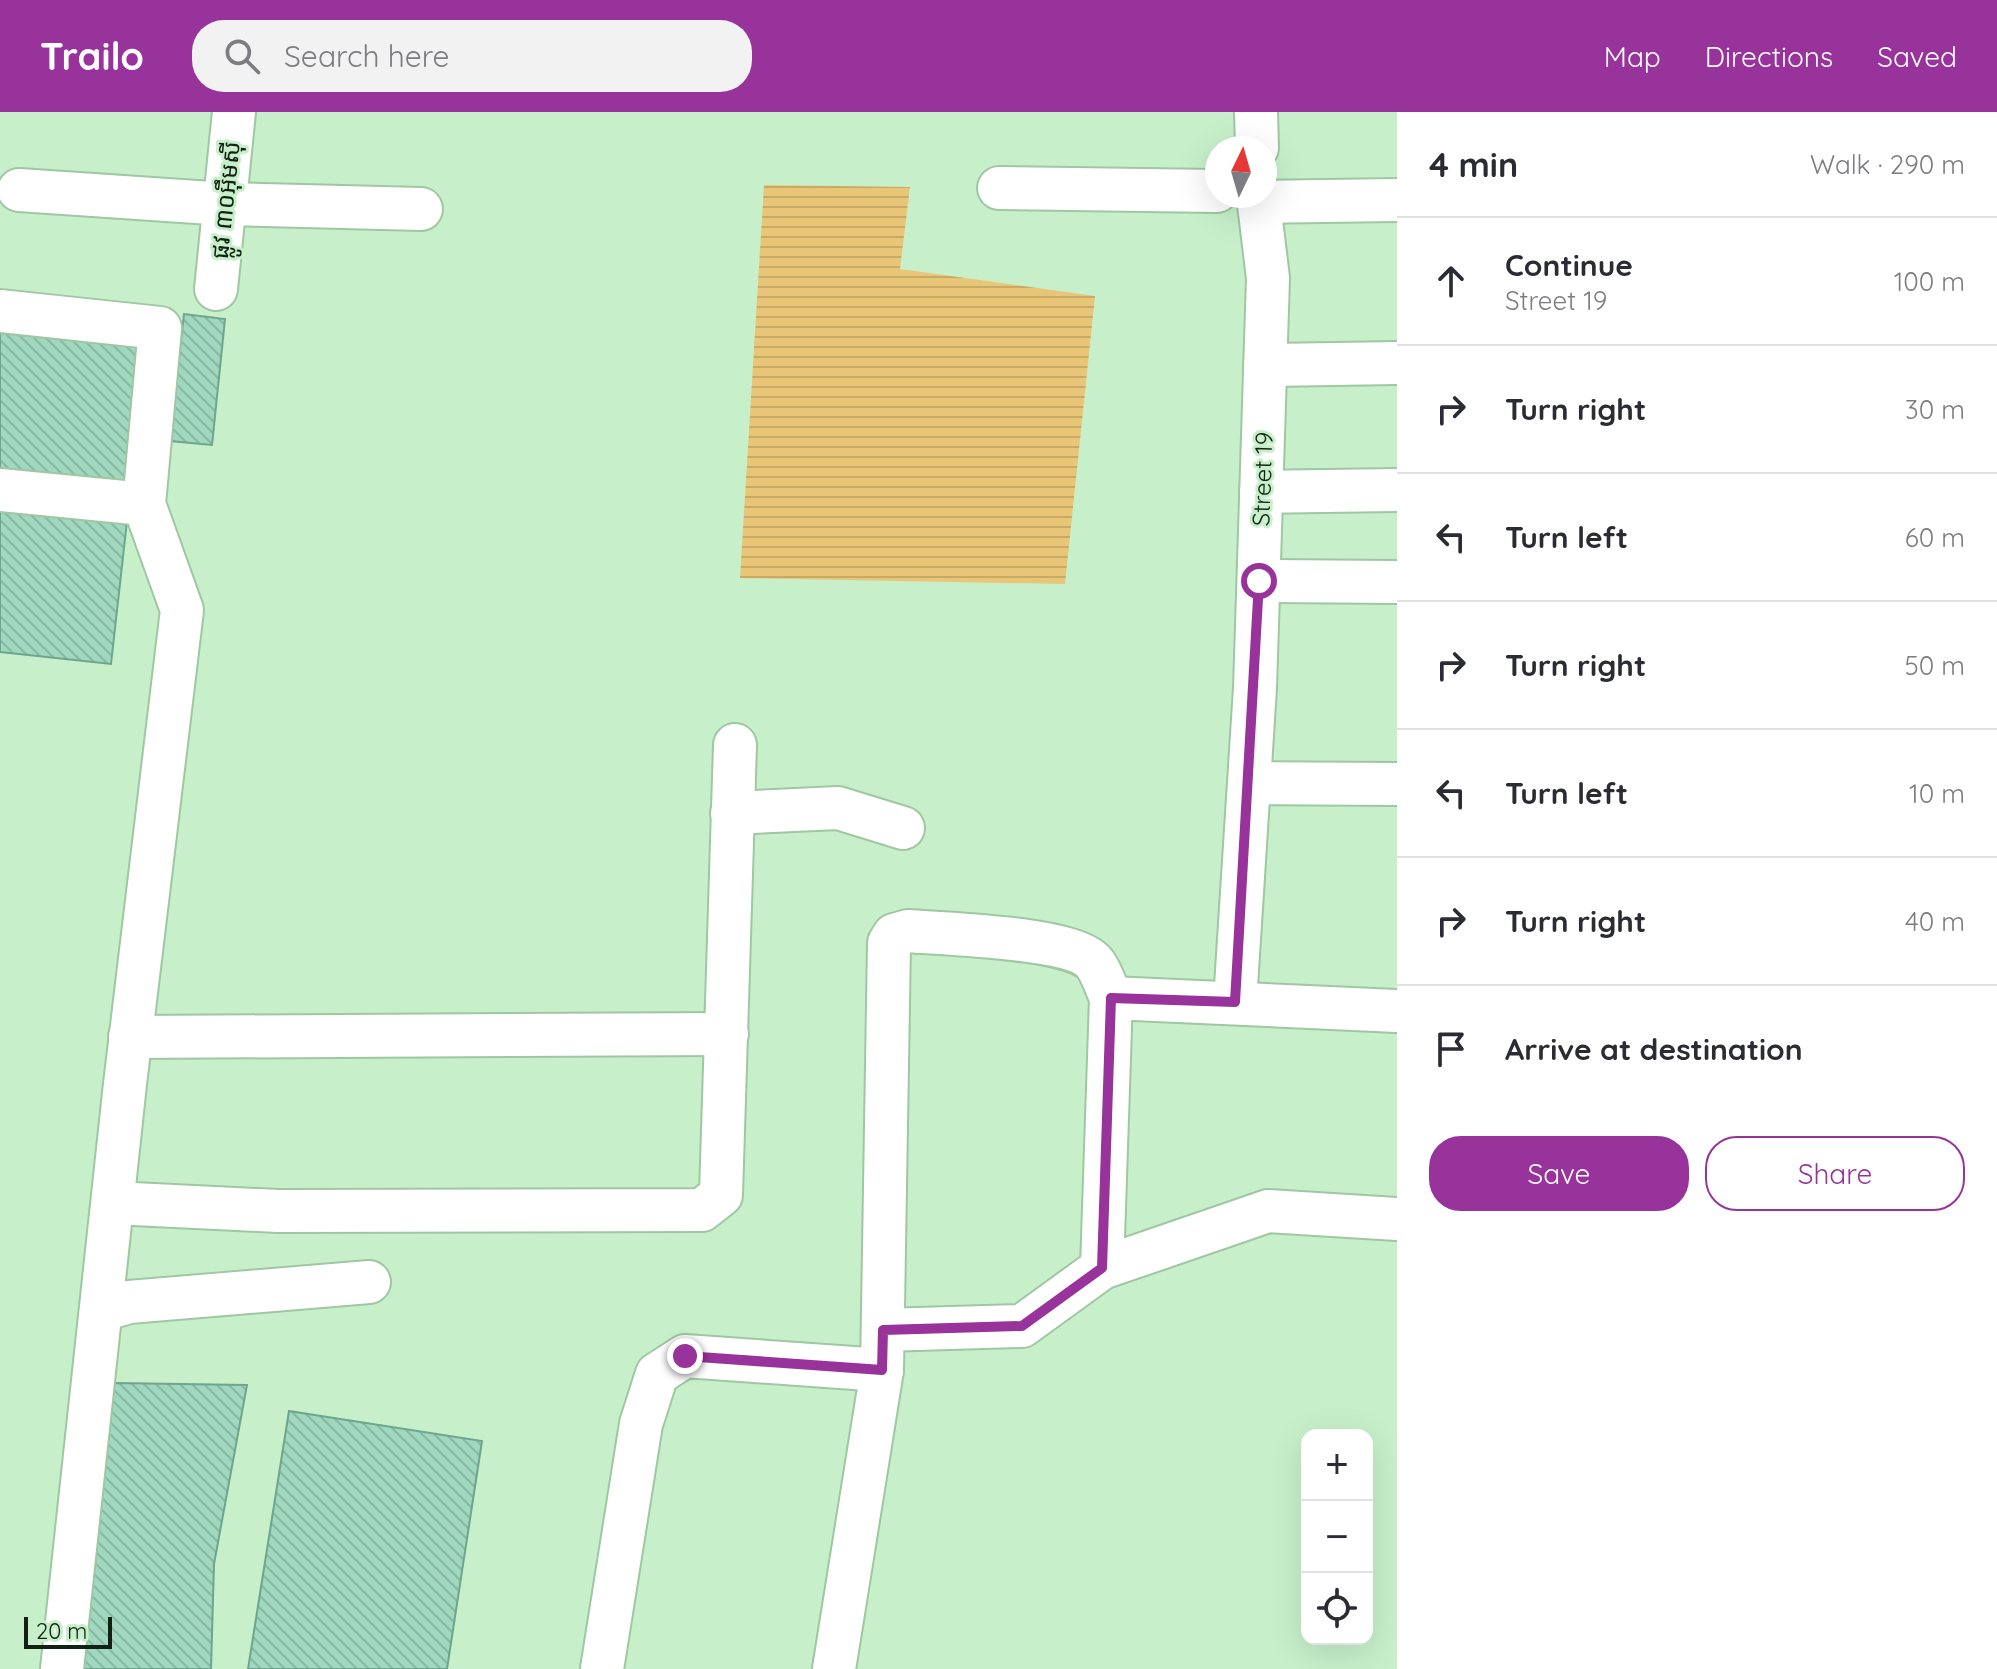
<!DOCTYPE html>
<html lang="en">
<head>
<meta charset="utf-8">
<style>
  :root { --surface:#fff; --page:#f2f2f3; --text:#2b2b33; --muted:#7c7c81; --line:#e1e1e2; --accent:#97339a }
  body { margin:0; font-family:Quicksand,"Noto Sans Khmer",sans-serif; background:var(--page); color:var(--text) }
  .controls { position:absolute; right:24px; bottom:24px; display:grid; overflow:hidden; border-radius:16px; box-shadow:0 8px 32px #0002 }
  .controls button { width:72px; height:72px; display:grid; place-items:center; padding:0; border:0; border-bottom:2px solid var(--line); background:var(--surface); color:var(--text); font:40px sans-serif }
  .compass { position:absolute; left:1205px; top:24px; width:72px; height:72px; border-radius:50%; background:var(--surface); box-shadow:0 8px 32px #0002; rotate:5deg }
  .scale { position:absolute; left:24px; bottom:20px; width:88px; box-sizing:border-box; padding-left:8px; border:4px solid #122114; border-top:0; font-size:22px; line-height:28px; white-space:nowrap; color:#122114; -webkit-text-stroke:6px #c7f0ca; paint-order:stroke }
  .stop { position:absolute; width:24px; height:24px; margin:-18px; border:6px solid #97339a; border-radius:50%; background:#fff }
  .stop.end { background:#97339a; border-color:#fff; box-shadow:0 2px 8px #0008 }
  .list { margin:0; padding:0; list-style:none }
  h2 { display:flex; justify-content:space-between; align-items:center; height:104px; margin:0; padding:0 32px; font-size:34px }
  h2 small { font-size:26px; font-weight:400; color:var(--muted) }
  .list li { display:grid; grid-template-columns:52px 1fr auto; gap:24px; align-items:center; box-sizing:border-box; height:128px; padding:0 32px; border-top:2px solid var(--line) }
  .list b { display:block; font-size:30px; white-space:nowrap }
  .list p { margin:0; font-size:26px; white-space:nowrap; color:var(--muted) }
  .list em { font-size:26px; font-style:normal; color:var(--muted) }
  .actions { display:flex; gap:16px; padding:24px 32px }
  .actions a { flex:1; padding:18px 0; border:2px solid var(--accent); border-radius:32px; text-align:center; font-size:28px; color:var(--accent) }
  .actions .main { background:var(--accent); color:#fff }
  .icon { flex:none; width:44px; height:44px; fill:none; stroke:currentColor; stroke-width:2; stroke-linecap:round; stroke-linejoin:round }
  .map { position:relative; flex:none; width:1397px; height:1557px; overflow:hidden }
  header { display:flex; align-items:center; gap:48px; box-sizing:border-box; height:112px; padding:0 40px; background:var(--accent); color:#fff }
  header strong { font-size:38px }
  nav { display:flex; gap:44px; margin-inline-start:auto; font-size:28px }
  .search { width:560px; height:72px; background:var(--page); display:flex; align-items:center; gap:20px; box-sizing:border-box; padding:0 28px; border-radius:32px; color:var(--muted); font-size:30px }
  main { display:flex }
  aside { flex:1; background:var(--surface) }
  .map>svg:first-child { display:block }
  .water { fill:url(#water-rules) }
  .building { fill:url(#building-back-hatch); stroke:#6ea58e; stroke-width:2 }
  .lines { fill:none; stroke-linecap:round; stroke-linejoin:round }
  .minor-casing { stroke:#9fc7a2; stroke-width:46 }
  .minor { stroke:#fff; stroke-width:42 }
  .route { stroke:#97339a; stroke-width:10 }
  .labels { text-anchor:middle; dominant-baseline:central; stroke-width:6; stroke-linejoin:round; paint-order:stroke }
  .street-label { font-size:24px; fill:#122114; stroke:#c7f0ca }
</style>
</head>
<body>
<header>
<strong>Trailo</strong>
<div class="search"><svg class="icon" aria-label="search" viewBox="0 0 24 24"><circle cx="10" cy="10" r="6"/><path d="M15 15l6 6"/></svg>Search here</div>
<nav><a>Map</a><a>Directions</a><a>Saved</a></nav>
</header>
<main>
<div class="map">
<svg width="1397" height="1557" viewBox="0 0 1397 1557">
  <defs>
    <pattern id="water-rules" width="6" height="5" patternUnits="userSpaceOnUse" patternTransform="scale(2)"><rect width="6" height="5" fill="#e9c677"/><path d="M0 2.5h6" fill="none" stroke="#c7aa66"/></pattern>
    <pattern id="building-back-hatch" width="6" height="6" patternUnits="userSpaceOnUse" patternTransform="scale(2)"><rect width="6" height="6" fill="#9fd7bf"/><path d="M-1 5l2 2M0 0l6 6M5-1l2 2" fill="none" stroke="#88b8a3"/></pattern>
  </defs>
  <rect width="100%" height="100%" fill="#c7f0ca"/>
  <!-- water -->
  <polygon class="water" points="764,73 910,75 900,157 1095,184 1065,472 740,466"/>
  <!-- building -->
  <g class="building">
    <polygon points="184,202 225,207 212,333 170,329"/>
    <polygon points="0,217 146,233 130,374 0,359"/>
    <polygon points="0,396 127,409 111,552 0,540"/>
    <polygon points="114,1271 247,1273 214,1452 211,1557 81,1557"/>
    <polygon points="289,1299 482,1329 447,1557 248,1557"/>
  </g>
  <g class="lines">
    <!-- minor casing -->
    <g class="minor-casing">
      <g id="minor">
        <polyline points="1256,0 1257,36"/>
        <polyline points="999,76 1217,79"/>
        <polyline points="19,78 226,92 421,97"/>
        <polyline points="1260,90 1397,88"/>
        <polyline points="216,177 234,0"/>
        <polyline points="0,199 160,216 144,392 182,498 125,972 62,1557"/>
        <polyline points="1265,253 1397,251"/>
        <polyline points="0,378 144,392"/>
        <polyline points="1261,380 1397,378"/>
        <polyline points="1259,469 1397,470"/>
        <polyline points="1250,671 1397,672"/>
        <polyline points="732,701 838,696 903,716"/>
        <polyline points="1111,886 1397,899"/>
        <polyline points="1235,890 1255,576 1268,166 1258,84"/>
        <polyline points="130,925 727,922"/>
        <polyline points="113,1091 278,1099 702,1098 721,1083 735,633"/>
        <polyline points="102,1198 129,1190 369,1170"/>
        <polyline points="883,1218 1022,1214 1102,1156 1268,1099 1397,1107"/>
        <polyline points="602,1557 641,1312 657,1262 685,1244 882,1258"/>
        <path d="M834,1557L882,1258L889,831L894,823L908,819C944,822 1076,825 1095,852C1102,861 1106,875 1111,886L1102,1156"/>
      </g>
    </g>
    <!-- minor -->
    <use href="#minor" class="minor"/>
  </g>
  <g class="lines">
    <!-- route -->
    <polyline class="route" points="685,1244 882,1258 883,1218 1022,1214 1102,1156 1111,886 1235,890 1259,469"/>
  </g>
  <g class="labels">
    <!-- street labels -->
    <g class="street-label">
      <text transform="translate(225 88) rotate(-84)">ផ្លូវ ៣០អ៊ឹមស៊ី</text>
      <text transform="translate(1262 367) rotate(-88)">Street 19</text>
    </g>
  </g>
</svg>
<div class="controls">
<button>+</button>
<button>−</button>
<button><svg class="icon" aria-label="locate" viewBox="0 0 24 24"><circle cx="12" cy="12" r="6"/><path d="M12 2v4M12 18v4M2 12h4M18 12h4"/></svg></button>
</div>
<svg class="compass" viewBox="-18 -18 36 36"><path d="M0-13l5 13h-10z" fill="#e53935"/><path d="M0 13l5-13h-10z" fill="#7c7c81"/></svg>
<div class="scale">20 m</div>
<div class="stop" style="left:1259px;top:469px"></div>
<div class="stop end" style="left:685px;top:1244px"></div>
</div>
<aside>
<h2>4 min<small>Walk · 290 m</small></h2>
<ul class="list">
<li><svg class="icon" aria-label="ahead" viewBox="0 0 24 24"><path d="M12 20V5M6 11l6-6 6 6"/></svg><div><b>Continue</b><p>Street 19</p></div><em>100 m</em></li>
<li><svg class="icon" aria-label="right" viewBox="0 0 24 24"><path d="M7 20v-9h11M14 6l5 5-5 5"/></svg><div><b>Turn right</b></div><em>30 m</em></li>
<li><svg class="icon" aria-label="left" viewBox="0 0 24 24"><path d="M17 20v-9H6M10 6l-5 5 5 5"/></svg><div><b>Turn left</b></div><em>60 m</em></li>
<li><svg class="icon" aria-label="right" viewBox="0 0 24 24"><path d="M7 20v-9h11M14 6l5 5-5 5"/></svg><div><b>Turn right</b></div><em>50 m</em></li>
<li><svg class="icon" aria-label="left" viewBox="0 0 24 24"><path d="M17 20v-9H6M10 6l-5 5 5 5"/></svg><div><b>Turn left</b></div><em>10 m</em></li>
<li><svg class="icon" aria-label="right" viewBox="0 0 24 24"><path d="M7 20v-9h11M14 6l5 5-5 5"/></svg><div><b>Turn right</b></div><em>40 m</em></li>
<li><svg class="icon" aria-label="arrive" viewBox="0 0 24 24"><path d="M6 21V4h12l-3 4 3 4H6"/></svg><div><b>Arrive at destination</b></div></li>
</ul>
<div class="actions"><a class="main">Save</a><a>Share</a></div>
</aside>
</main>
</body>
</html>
